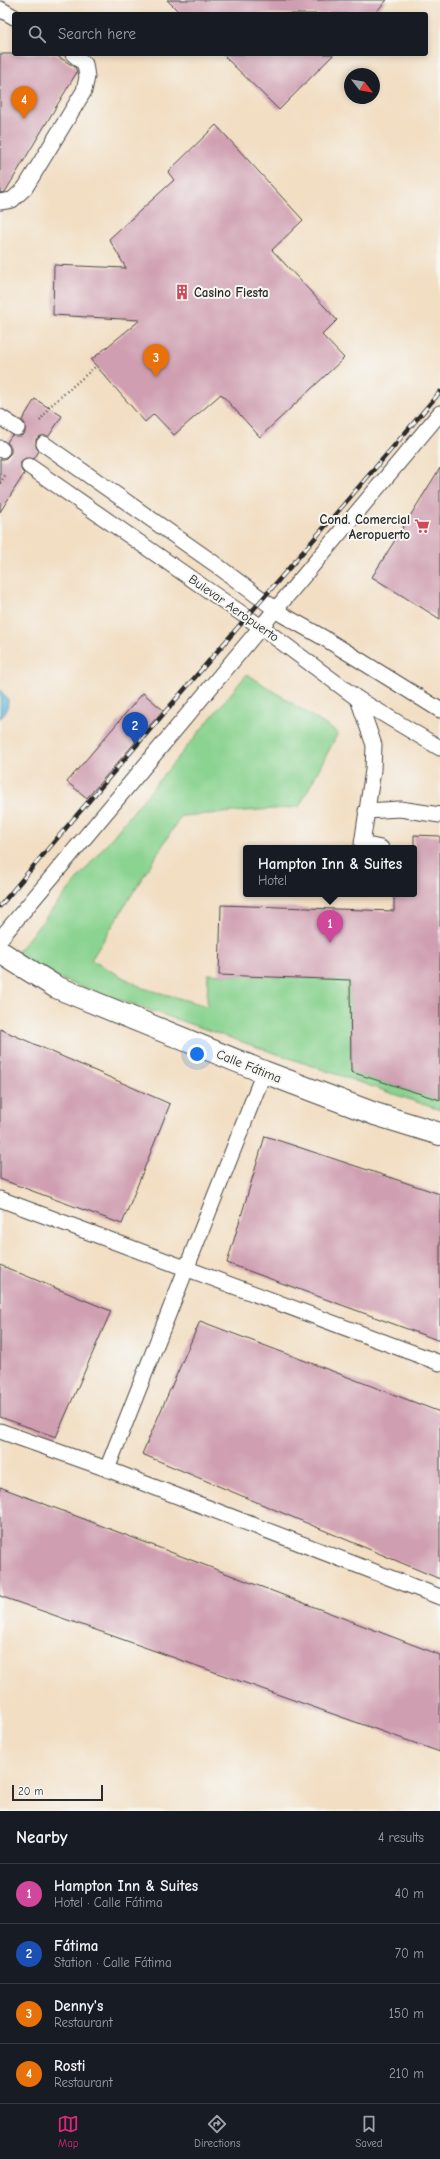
<!DOCTYPE html>
<html lang="en">
<head>
<meta charset="utf-8">
<style>
  :root { --surface:#171b24; --page:#242831; --text:#f1f3f6; --muted:#9ea1a6; --line:#363941; --accent:#db2777 }
  body { margin:0; font-family:"Comic Neue",sans-serif; background:var(--page); color:var(--text) }
  .compass { position:absolute; left:344px; top:68px; width:36px; height:36px; border-radius:50%; background:var(--surface); box-shadow:0 2px 6px #0003; rotate:121deg }
  .scale { position:absolute; left:12px; bottom:10px; width:91px; box-sizing:border-box; padding-left:4px; border:2px solid #2b2b2b; border-top:0; font-size:11px; line-height:14px; white-space:nowrap; color:#2b2b2b; -webkit-text-stroke:3px #f6f6f2; paint-order:stroke }
  .you { position:absolute; left:197px; top:1054px; width:14px; height:14px; margin:-10px; border:3px solid #fff; border-radius:50%; background:#1a73e8; box-shadow:0 0 0 6px #1a73e833 }
  .badge { display:grid; place-items:center; width:26px; height:26px; border-radius:50%; background:var(--accent); color:#fff; font-size:13px; font-weight:700 }
  .pin { position:absolute; translate:-50% -33px; filter:drop-shadow(0 1px 2px #0008) }
  .pin::after { content:''; position:absolute; top:21px; width:14px; height:12px; background:inherit; clip-path:polygon(0 0,100% 0,50% 100%) }
  .popup { position:absolute; left:243px; top:845px; width:174px; height:52px; box-sizing:border-box; display:grid; place-content:center; border-radius:4px; background:var(--surface); filter:drop-shadow(0 1px 3px #0005); font-size:13px; white-space:nowrap; color:var(--muted) }
  .popup b { font-size:15px; color:var(--text) }
  .popup::after { content:''; position:absolute; left:50%; top:100%; margin-left:-8px; border:8px solid transparent; border-top-color:var(--surface) }
  .list { margin:0; padding:0; list-style:none }
  h2 { display:flex; justify-content:space-between; align-items:center; height:52px; margin:0; padding:0 16px; font-size:17px }
  h2 small { font-size:13px; font-weight:400; color:var(--muted) }
  .list li { display:grid; grid-template-columns:26px 1fr auto; gap:12px; align-items:center; box-sizing:border-box; height:60px; padding:0 16px; border-top:1px solid var(--line) }
  .list b { display:block; font-size:15px; white-space:nowrap }
  .list p { margin:0; font-size:13px; white-space:nowrap; color:var(--muted) }
  .list em { font-size:13px; font-style:normal; color:var(--muted) }
  .icon { flex:none; width:22px; height:22px; fill:none; stroke:currentColor; stroke-width:2; stroke-linecap:round; stroke-linejoin:round }
  .map { position:relative; flex:none; width:440px; height:1811px; overflow:hidden }
  .search { position:absolute; background:var(--surface); box-shadow:0 2px 6px #0003; left:12px; right:12px; top:12px; height:44px; display:flex; align-items:center; gap:10px; box-sizing:border-box; padding:0 14px; border-radius:4px; color:var(--muted); font-size:15px }
  .sheet { height:292px; background:var(--surface) }
  nav { display:flex; justify-content:space-around; align-items:center; box-sizing:border-box; height:56px; border-top:1px solid var(--line); background:var(--surface); font-size:11px; color:var(--muted) }
  nav a { display:grid; justify-items:center; gap:2px }
  nav .on { color:var(--accent) }
  .map>svg:first-child { display:block }
  .green { fill:#8ad390; stroke:#5a7f5e }
  .water { fill:#55b4d3; stroke:#40707f }
  .building { fill:#cf9eb0 }
  .lines { fill:none; stroke-linecap:round; stroke-linejoin:round }
  .service-casing { stroke:#494642; stroke-width:17 }
  .minor-casing { stroke:#494642; stroke-width:24 }
  .path { stroke:#494642; stroke-width:2.5; stroke-dasharray:1 3; stroke-linecap:butt }
  .service { stroke:#fff; stroke-width:15 }
  .minor { stroke:#fff; stroke-width:22 }
  .rail-casing { stroke:#2b2b2b; stroke-width:4.5 }
  .rail { stroke:#f6f6f2; stroke-width:3; stroke-dasharray:9; stroke-linecap:butt }
  .labels { text-anchor:middle; dominant-baseline:central; stroke-width:4; stroke-linejoin:round; paint-order:stroke }
  .poi-label { font-size:13px; font-weight:bold; fill:#2b2b2b; stroke:#f6f6f2; text-anchor:start }
  .street-label { font-size:13px; fill:#2b2b2b; stroke:#f6f6f2 }
</style>
</head>
<body>
<div class="map">
<svg width="440" height="1811" viewBox="0 0 440 1811">
  <rect width="100%" height="100%" fill="#f6f6f2"/>
  <filter id="ink" filterUnits="userSpaceOnUse"><feTurbulence type="fractalNoise" baseFrequency=".025" numOctaves="2"/><feDisplacementMap in="SourceGraphic" scale="8" xChannelSelector="R" yChannelSelector="G"/><feConvolveMatrix kernelMatrix="1 2 1 2 8 2 1 2 1" color-interpolation-filters="sRGB"/></filter>
  <filter id="wash" filterUnits="userSpaceOnUse"><feTurbulence type="fractalNoise" baseFrequency=".012" numOctaves="4" result="noise"/><feDisplacementMap in="SourceGraphic" scale="16" xChannelSelector="R" yChannelSelector="G"/><feGaussianBlur stdDeviation="0.9" result="paint"/><feColorMatrix in="noise" values="0 0 0 0 0 0 0 0 0 0 0 0 0 0 0 0 0 1.4 0 .05"/><feComposite in="paint" operator="in"/></filter>
  <g filter="url(#wash)">
    <rect width="100%" height="100%" fill="#f2dec3"/>
    <!-- green -->
    <polygon class="green" points="247,674 338,733 299,807 181,816 91,960 143,988 207,1006 208,974 350,980 351,1072 440,1100 440,1110 65,981 13,957"/>
    <!-- water -->
    <path class="water" d="M0,690L8,699C8,707 7,714 0,718Z"/>
    <g id="blocks">
      <!-- building -->
      <g class="building">
        <polygon points="167,0 387,0 374,14 181,14"/>
        <polygon points="0,54 54,54 75,67 77,72 5,192 0,193"/>
        <polygon points="222,54 334,54 279,110"/>
        <polygon points="216,125 303,220 272,250 337,320 322,335 344,358 260,437 221,394 174,435 154,414 145,422 91,360 140,320 53,315 54,265 126,268 109,239 174,180 168,172"/>
        <polygon points="35,399 62,416 49,436 41,436 36,439 36,447 39,451 34,459 26,458 21,461 21,469 24,474 0,512 0,459 5,459 11,453 11,447 7,442 12,435 21,436 25,433 25,424 22,420"/>
        <polygon points="440,468 440,619 372,577"/>
        <polygon points="143,693 163,710 87,798 67,782"/>
        <polygon points="414,835 440,836 440,1100 351,1072 350,980 219,975 221,905 394,911 394,894 414,894"/>
        <polygon points="0,1029 170,1104 122,1224 0,1179"/>
        <polygon points="265,1136 440,1194 440,1341 227,1263"/>
        <polygon points="0,1265 111,1311 56,1437 0,1417"/>
        <polygon points="200,1321 440,1412 440,1579 142,1454"/>
        <polygon points="0,1487 440,1655 440,1752 0,1596"/>
      </g>
    </g>
  </g>
  <g filter="url(#ink)">
    <use href="#blocks" fill-opacity="0" stroke="#494642" stroke-width="1"/>
    <g class="lines">
      <!-- service casing -->
      <g class="service-casing">
        <g id="service">
          <polyline points="0,9 14,17"/>
          <polyline points="0,202 12,200 25,188 84,91 87,77 85,64 73,54"/>
          <polyline points="0,417 17,428"/>
          <polyline points="44,444 215,564 283,615 324,638 440,710"/>
          <polyline points="0,448 2,450"/>
          <polyline points="29,466 261,627 358,699 440,748"/>
          <polyline points="358,699 374,745 373,770 362,844 381,848"/>
          <polyline points="366,811 400,809 440,815"/>
          <polyline points="0,939 440,413"/>
          <polyline points="0,1199 440,1363"/>
          <polyline points="0,1431 107,1469 440,1597"/>
          <polyline points="107,1469 264,1072"/>
        </g>
      </g>
      <!-- minor casing -->
      <g class="minor-casing">
        <polyline id="minor" points="0,952 56,987 264,1072 375,1114 440,1134"/>
      </g>
      <!-- path -->
      <g class="path">
        <polyline points="40,421 49,407 95,367"/>
        <polyline points="0,483 6,474"/>
      </g>
      <!-- service -->
      <use href="#service" class="service"/>
      <!-- minor -->
      <use href="#minor" class="minor"/>
      <!-- rail casing -->
      <g class="rail-casing">
        <path id="rail" d="M0,906C145,733 294,564 440,392"/>
      </g>
      <!-- rail -->
      <use href="#rail" class="rail"/>
    </g>
  </g>
  <!-- icons -->
  <defs>
    <g id="building-bare" transform="scale(1.2)"><path d="M-4-6H4V6H1V3H-1V6H-4ZM-2.5-4.3h1.7v1.8h-1.7ZM.8-4.3h1.7v1.8H.8ZM-2.5-1h1.7V.8h-1.7ZM.8-1h1.7V.8H.8Z" fill="#d1495b" stroke="#f6f6f2" stroke-width="2.5" paint-order="stroke"/></g>
    <g id="supermarket-bare" transform="scale(1.2)"><path d="M-6-5.5h2.5l.6 2H6L4.5 2H-2.5L-4.4-4H-6ZM-1.5 3.2a1.3 1.3 0 1 0 .1 0ZM3 3.2a1.3 1.3 0 1 0 .1 0Z" fill="#d1495b" stroke="#f6f6f2" stroke-width="2.5" paint-order="stroke"/></g>
  </defs>
  <g fill-rule="evenodd">
    <use href="#building-bare" x="182" y="292"/>
    <use href="#supermarket-bare" x="422" y="526"/>
  </g>
  <g class="labels">
    <!-- poi labels -->
    <g class="poi-label">
      <text x="194" y="292">Casino Fiesta</text>
      <text x="410" y="519" text-anchor="end">Cond. Comercial<tspan x="410" dy="15">Aeropuerto</tspan></text>
    </g>
    <!-- street labels -->
    <g class="street-label">
      <text transform="translate(234 608) rotate(35)">Bulevar Aeropuerto</text>
      <text transform="translate(249 1066) rotate(22)">Calle Fátima</text>
    </g>
  </g>
</svg>
<svg class="compass" viewBox="-18 -18 36 36"><path d="M0-13l5 13h-10z" fill="#e53935"/><path d="M0 13l5-13h-10z" fill="#9ea1a6"/></svg>
<div class="scale">20 m</div>
<div class="you"></div>
<div class="pin badge" style="left:330px;top:943px;background:#d1479c">1</div>
<div class="popup"><b>Hampton Inn &amp; Suites</b>Hotel</div>
<div class="pin badge" style="left:135px;top:745px;background:#1a4fb4">2</div>
<div class="pin badge" style="left:156px;top:377px;background:#e8710a">3</div>
<div class="pin badge" style="left:24px;top:119px;background:#e8710a">4</div>
<div class="search"><svg class="icon" aria-label="search" viewBox="0 0 24 24"><circle cx="10" cy="10" r="6"/><path d="M15 15l6 6"/></svg>Search here</div>
</div>
<section class="sheet">
<h2>Nearby<small>4 results</small></h2>
<ul class="list">
<li><span class="badge" style="background:#d1479c">1</span><div><b>Hampton Inn &amp; Suites</b><p>Hotel · Calle Fátima</p></div><em>40 m</em></li>
<li><span class="badge" style="background:#1a4fb4">2</span><div><b>Fátima</b><p>Station · Calle Fátima</p></div><em>70 m</em></li>
<li><span class="badge" style="background:#e8710a">3</span><div><b>Denny's</b><p>Restaurant</p></div><em>150 m</em></li>
<li><span class="badge" style="background:#e8710a">4</span><div><b>Rosti</b><p>Restaurant</p></div><em>210 m</em></li>
</ul>
</section>
<nav>
<a class="on"><svg class="icon" aria-label="map" viewBox="0 0 24 24"><path d="M3 6l6-2 6 2 6-2v14l-6 2-6-2-6 2zM9 4v14M15 6v14"/></svg>Map</a>
<a><svg class="icon" aria-label="directions" viewBox="0 0 24 24"><path d="M12 3l9 9-9 9-9-9zM9 14v-3h6M13 9l2 2-2 2"/></svg>Directions</a>
<a><svg class="icon" aria-label="saved" viewBox="0 0 24 24"><path d="M7 4h10v16l-5-4-5 4z"/></svg>Saved</a>
</nav>
</body>
</html>
